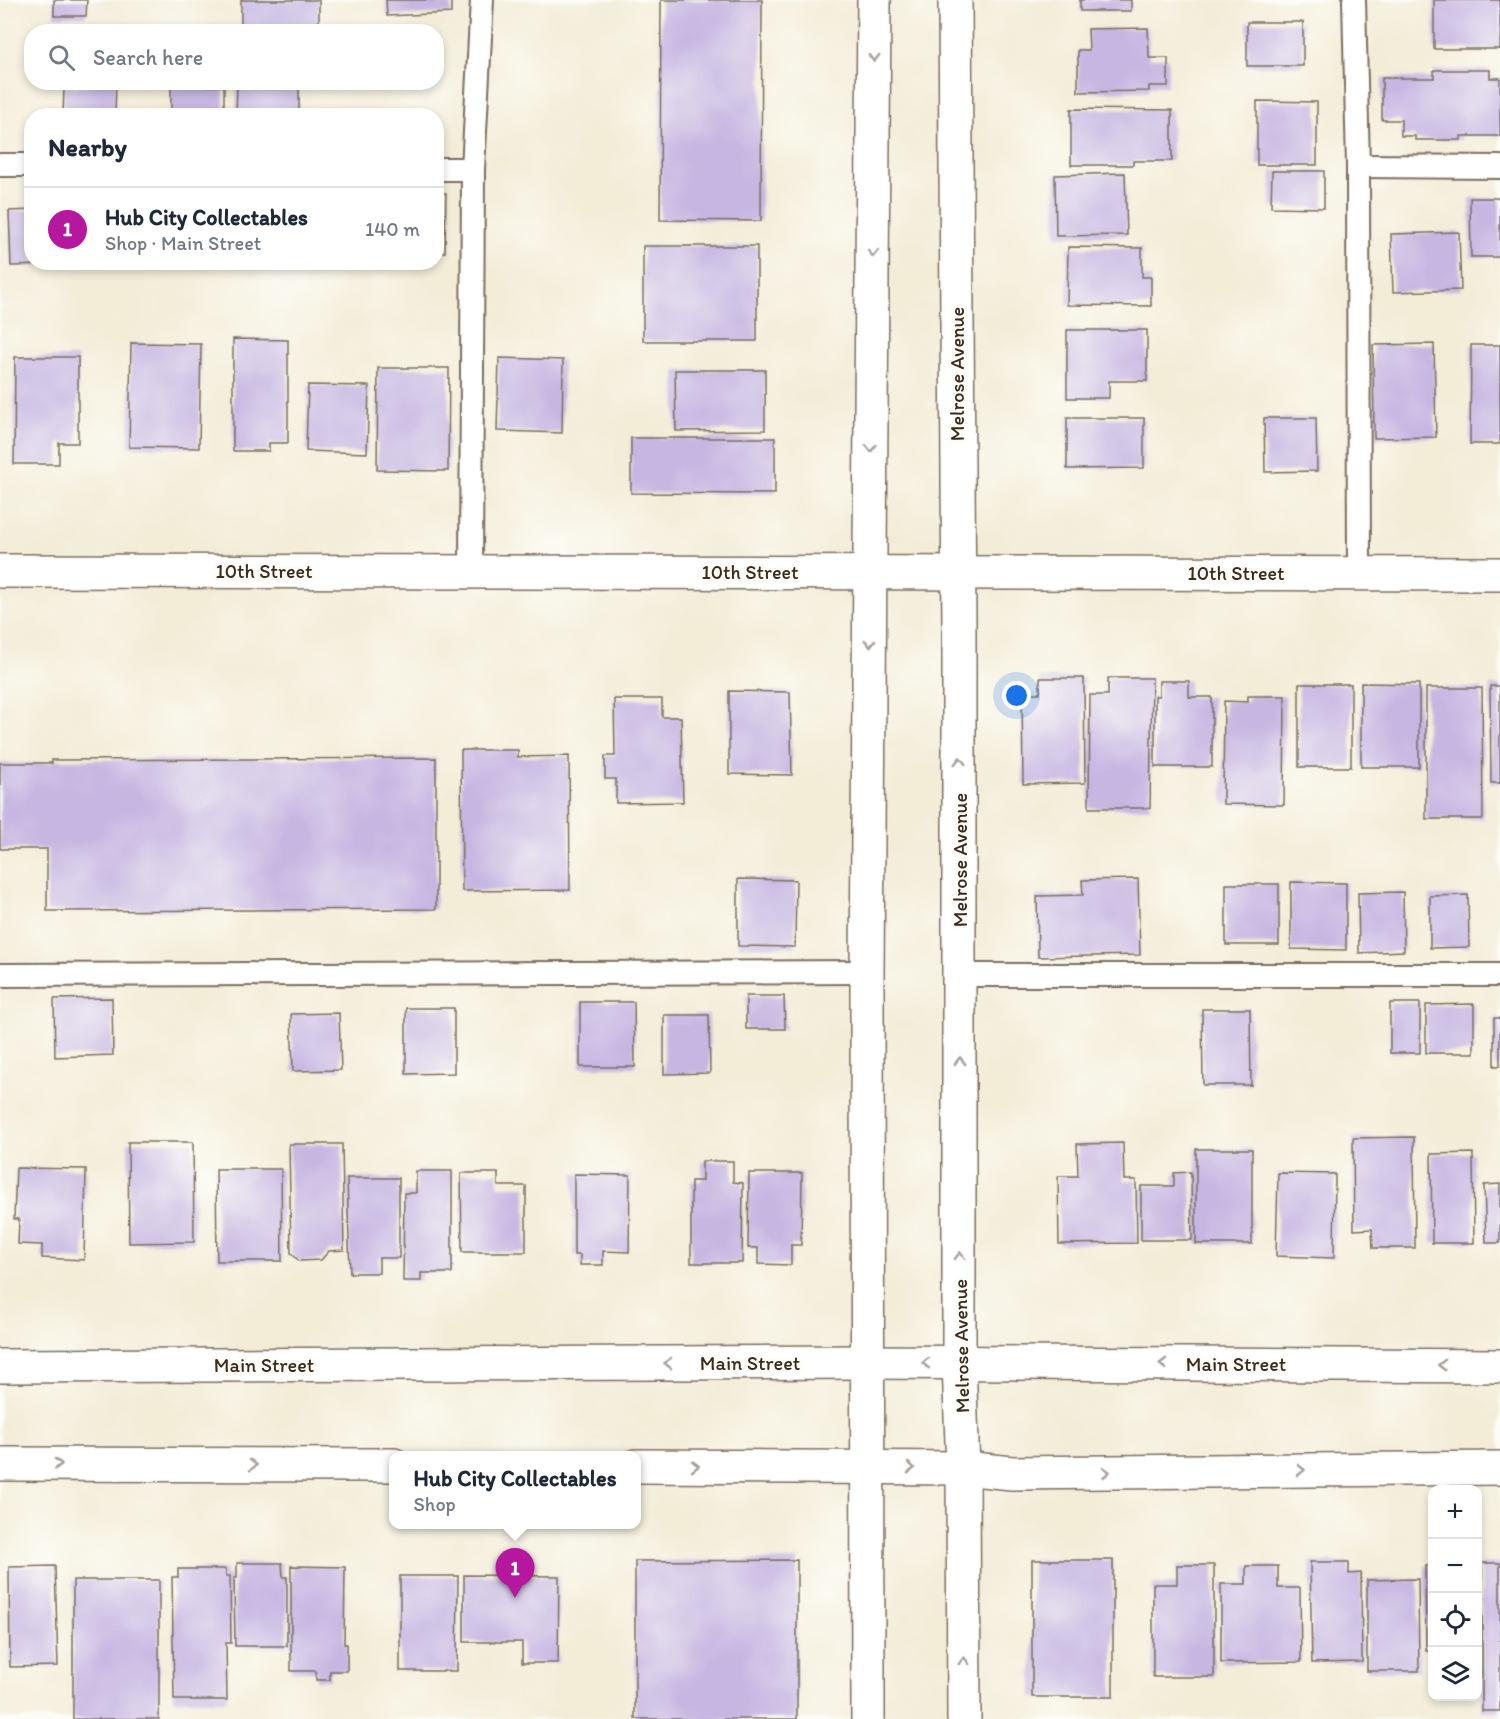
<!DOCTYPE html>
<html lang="en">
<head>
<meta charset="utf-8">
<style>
  :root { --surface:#fff; --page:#f2f2f3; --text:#1f2937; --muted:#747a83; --line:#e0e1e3; --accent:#b5179e }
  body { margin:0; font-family:Itim,sans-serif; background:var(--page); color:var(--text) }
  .controls { position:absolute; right:18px; bottom:18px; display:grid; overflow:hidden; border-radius:12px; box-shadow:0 3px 9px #0003 }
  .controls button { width:54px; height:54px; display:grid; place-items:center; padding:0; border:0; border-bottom:2px solid var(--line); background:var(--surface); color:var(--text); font:30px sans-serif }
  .you { position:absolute; left:1017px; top:696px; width:21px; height:21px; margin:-15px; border:4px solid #fff; border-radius:50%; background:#1a73e8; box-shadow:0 0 0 9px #1a73e833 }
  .badge { display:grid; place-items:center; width:39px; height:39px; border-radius:50%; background:var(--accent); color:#fff; font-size:20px; font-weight:700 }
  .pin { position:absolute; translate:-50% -50px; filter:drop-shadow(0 2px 3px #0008) }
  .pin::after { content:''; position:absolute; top:32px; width:21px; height:18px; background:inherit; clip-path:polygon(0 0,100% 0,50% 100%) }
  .popup { position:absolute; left:389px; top:1451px; width:252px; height:78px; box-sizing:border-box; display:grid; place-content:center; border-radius:12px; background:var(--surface); filter:drop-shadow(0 2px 4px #0005); font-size:20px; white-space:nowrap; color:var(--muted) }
  .popup b { font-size:22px; color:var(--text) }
  .popup::after { content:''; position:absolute; left:50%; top:100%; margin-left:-12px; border:12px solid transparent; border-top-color:var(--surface) }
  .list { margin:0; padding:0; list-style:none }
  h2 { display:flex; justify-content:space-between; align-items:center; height:78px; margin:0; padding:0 24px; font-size:26px }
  h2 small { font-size:20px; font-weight:400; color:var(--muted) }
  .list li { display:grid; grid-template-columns:39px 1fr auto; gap:18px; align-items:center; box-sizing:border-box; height:84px; padding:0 24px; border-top:2px solid var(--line) }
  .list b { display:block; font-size:22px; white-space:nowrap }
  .list p { margin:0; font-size:20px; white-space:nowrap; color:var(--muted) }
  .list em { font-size:20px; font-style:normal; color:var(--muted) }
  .icon { flex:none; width:33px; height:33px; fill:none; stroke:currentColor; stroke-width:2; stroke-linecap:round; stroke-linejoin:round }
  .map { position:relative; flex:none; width:1500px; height:1719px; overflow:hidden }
  .search { position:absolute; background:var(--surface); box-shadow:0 3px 9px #0003; left:24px; top:24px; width:420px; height:66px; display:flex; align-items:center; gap:15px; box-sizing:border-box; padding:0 21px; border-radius:24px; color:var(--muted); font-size:22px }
  .panel { position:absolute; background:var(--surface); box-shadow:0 3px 9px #0003; left:24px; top:108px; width:420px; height:162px; border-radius:24px }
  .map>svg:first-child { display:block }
  .building { fill:#c6b7e2 }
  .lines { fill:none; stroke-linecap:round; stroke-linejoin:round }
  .service-casing { stroke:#7b6e5f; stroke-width:26 }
  .minor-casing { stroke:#7b6e5f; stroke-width:36 }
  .service { stroke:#fff; stroke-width:22 }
  .minor { stroke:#fff; stroke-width:33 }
  .oneway { stroke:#a79f9a }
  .labels { text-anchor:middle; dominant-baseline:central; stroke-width:6; stroke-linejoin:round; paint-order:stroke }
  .street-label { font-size:20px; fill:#3b2a1e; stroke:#fdfcf7 }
</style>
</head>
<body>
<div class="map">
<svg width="1500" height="1719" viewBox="0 0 1500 1719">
  <rect width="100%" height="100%" fill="#fdfcf7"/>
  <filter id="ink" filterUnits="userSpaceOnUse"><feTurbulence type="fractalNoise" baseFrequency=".0167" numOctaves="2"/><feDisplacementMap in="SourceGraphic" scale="12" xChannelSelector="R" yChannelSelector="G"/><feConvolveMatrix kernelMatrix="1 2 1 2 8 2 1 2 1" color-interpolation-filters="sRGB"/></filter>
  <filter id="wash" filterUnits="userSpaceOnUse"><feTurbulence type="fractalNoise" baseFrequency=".008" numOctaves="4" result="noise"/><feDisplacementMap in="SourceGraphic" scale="24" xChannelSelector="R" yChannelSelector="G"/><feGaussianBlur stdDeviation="1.35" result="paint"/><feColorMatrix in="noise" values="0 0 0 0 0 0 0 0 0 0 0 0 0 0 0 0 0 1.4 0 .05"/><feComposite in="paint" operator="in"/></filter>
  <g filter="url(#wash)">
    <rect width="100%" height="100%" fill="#f3edd8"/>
    <g id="blocks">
      <!-- building -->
      <g class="building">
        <polygon points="54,0 87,0 86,16 54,16"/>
        <rect x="241" y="0" width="78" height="32"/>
        <polygon points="386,0 451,0 451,13 387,16"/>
        <polygon points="661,0 762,0 761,221 660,220"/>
        <rect x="1080" y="0" width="51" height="11"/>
        <rect x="1434" y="0" width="66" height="49"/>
        <rect x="1247" y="22" width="56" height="44"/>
        <polygon points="1148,28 1149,58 1168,58 1168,86 1149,86 1149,91 1078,92 1078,50 1089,50 1088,29"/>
        <polygon points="1434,70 1490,70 1490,78 1500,78 1500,136 1461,136 1461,140 1415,140 1415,136 1401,136 1401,120 1382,120 1382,78 1434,78"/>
        <polygon points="88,82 116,82 115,116 63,116 64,86 87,87"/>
        <polygon points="237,84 299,84 299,116 236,116"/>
        <rect x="171" y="86" width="53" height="30"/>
        <polygon points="1257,101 1317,102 1317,165 1257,165"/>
        <polygon points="1071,109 1172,110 1172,161 1133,161 1133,165 1071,165"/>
        <polygon points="1272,171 1324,171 1324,208 1271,207"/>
        <polygon points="1125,173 1127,235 1056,236 1055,175"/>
        <polygon points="436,193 446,193 445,252 436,252"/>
        <polygon points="1470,198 1500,198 1500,257 1471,257"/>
        <polygon points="32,210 32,262 43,262 43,265 11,266 9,211"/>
        <polygon points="1459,232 1461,290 1393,292 1391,234"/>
        <rect x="643" y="246" width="114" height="95"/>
        <polygon points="1068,247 1142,248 1142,277 1151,277 1151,306 1067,305"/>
        <polygon points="1067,330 1147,330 1147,381 1109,381 1109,398 1067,398"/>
        <polygon points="233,339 288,340 288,443 269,443 269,451 233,451"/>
        <polygon points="131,343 201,344 199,448 129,447"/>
        <polygon points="1434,344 1436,437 1374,438 1373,345"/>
        <polygon points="1471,345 1500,345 1500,444 1470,444"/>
        <polygon points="15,357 78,357 78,443 59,443 59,464 14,464"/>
        <polygon points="499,358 563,360 562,433 497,431"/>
        <polygon points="378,368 449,368 448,471 377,470"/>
        <polygon points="675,370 765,370 765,430 676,431"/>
        <polygon points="308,385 369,386 367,453 306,451"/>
        <polygon points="1067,418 1144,418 1144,468 1067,469"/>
        <polygon points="1264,418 1316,418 1317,471 1265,472"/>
        <polygon points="631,438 775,438 775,494 631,493"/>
        <polygon points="1040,678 1084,678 1085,783 1023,784 1022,693 1040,693"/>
        <polygon points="1108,678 1152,678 1150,808 1089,808 1090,695 1108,695"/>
        <polygon points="1159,681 1189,681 1189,697 1212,697 1212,767 1155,767 1155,696 1159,696"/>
        <polygon points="1361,683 1419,684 1419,767 1361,767"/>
        <rect x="1299" y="684" width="52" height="83"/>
        <polygon points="1490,686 1500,686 1500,783 1491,783"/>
        <polygon points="1426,688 1482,688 1483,819 1426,819"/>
        <polygon points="729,691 790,692 792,775 729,774"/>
        <polygon points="1248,696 1285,696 1284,805 1223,804 1224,701 1248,702"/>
        <polygon points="614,699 662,699 662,717 681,717 683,802 616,803 616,779 605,779 605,756 615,756"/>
        <polygon points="461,750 518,750 518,757 569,756 570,890 462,891"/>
        <polygon points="436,758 436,909 47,911 47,849 0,849 0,763 52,763 52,760"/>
        <polygon points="738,879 796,880 795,947 738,946"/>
        <polygon points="1138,879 1140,955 1038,957 1037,896 1083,895 1082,880"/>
        <polygon points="1291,882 1346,883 1346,950 1291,949"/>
        <rect x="1226" y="884" width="53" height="61"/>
        <polygon points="1403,892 1404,951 1359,953 1358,893"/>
        <polygon points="1468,895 1469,947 1430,948 1430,896"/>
        <polygon points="746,996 784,996 785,1029 746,1029"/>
        <polygon points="112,998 113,1055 55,1057 54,999"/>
        <polygon points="580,1002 634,1002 635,1067 580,1067"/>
        <rect x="1390" y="1003" width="30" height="50"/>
        <polygon points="1474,1004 1474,1053 1426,1053 1426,1005"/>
        <polygon points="406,1008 454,1008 454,1073 406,1074"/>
        <polygon points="1202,1009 1250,1009 1251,1085 1203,1085"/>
        <polygon points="339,1013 341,1070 293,1071 291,1014"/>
        <polygon points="664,1015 709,1015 710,1073 664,1074"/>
        <rect x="1494" y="1018" width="6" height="48"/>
        <polygon points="1414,1137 1415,1248 1373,1248 1372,1229 1354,1230 1353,1138"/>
        <polygon points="128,1142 193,1142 194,1242 129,1243"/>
        <polygon points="1123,1143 1124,1180 1136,1180 1137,1243 1059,1244 1058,1176 1078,1176 1077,1144"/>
        <polygon points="289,1144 342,1144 344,1250 329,1251 321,1260 299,1261 291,1253"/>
        <rect x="1196" y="1149" width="56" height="95"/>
        <polygon points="1473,1153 1474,1243 1432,1243 1431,1154"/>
        <polygon points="702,1161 733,1161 733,1182 743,1183 742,1263 691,1263 691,1181 702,1181"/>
        <polygon points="16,1168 86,1169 84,1260 42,1258 42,1245 18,1244 19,1219 14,1219"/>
        <polygon points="216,1169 281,1169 282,1261 217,1261"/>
        <polygon points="416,1171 452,1171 452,1273 421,1273 421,1281 403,1281 404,1193 416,1193"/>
        <polygon points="1191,1172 1192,1240 1141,1240 1141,1186 1174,1186 1174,1173"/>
        <polygon points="461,1173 498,1173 498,1186 526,1186 526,1252 462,1252"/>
        <polygon points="749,1173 802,1173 801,1245 791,1245 791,1265 758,1264 758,1248 748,1248"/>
        <polygon points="1278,1173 1335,1174 1334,1258 1276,1256"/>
        <polygon points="574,1174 630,1175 629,1252 603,1251 603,1265 580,1265 580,1255 574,1255"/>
        <polygon points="347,1178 399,1178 399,1258 379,1258 379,1273 350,1273"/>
        <polygon points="1500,1184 1500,1243 1486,1243 1484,1185"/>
        <polygon points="797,1560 797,1719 635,1719 635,1561"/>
        <rect x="1032" y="1560" width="81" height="137"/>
        <polygon points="1310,1562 1349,1562 1349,1574 1361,1573 1362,1662 1312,1663"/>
        <polygon points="237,1563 282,1563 283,1577 287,1577 287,1646 235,1646 234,1578 237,1578"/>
        <rect x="1482" y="1563" width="18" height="148"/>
        <polygon points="1177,1565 1214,1565 1214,1677 1153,1677 1153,1584 1177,1584"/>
        <polygon points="55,1566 58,1666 10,1667 9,1567"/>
        <polygon points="291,1566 345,1567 344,1644 347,1644 347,1671 330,1671 330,1680 316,1680 316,1671 291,1671"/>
        <polygon points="1246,1566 1278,1566 1278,1588 1300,1588 1301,1662 1221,1663 1221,1584 1246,1584"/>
        <polygon points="1425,1566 1432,1566 1432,1651 1426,1651"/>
        <polygon points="178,1569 226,1569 226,1576 230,1576 231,1643 226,1643 227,1700 174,1700 172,1577 178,1577"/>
        <polygon points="464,1575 559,1576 558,1663 522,1663 522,1642 464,1642"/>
        <polygon points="400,1576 458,1576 457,1671 400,1671"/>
        <polygon points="1418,1579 1419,1671 1367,1671 1367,1580"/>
        <rect x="73" y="1580" width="86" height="139"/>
      </g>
    </g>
  </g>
  <g filter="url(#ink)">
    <use href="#blocks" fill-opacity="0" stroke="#7b6e5f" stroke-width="1.5"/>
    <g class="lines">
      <!-- service casing -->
      <g class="service-casing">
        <g id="service">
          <polyline points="1354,0 1358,166 1359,574"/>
          <polyline points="0,165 32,165"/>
          <polyline points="1358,166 1500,167"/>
          <polyline points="436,169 473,169"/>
          <polyline points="471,572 473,169 482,0"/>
          <polyline points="0,975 867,972"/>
          <polyline points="960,975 1500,975"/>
        </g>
      </g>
      <!-- minor casing -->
      <g class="minor-casing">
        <g id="minor">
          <polyline points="955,0 959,632 959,1363 963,1468 964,1719"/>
          <polyline points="0,571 1500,574"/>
          <polyline points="0,1366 868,1362 1500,1366"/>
          <polyline points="0,1464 394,1465"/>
          <polyline points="636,1466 963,1468 1012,1473 1500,1468"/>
          <polyline points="868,1719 867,972 874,0"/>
        </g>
      </g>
      <!-- service -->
      <use href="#service" class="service"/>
      <!-- minor -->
      <use href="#minor" class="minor"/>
    </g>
    <!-- one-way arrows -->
    <defs><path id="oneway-chevron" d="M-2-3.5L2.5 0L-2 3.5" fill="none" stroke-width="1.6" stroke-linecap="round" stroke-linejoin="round" transform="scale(1.5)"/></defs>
    <g class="oneway">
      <use href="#oneway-chevron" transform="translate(874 58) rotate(90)"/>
      <use href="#oneway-chevron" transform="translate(873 253) rotate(90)"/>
      <use href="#oneway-chevron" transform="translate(871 448) rotate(90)"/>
      <use href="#oneway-chevron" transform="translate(870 643) rotate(90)"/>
      <use href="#oneway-chevron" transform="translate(960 761) rotate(-90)"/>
      <use href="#oneway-chevron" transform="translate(960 1061) rotate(-90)"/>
      <use href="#oneway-chevron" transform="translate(960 1256) rotate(-90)"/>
      <use href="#oneway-chevron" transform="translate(668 1363) rotate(180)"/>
      <use href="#oneway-chevron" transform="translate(926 1363) rotate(-179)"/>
      <use href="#oneway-chevron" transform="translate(1163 1364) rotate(-180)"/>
      <use href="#oneway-chevron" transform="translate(1442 1365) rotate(-180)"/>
      <use href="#oneway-chevron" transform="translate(58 1464)"/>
      <use href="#oneway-chevron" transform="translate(253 1465)"/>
      <use href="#oneway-chevron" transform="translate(695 1466)"/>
      <use href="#oneway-chevron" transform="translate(911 1468) rotate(1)"/>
      <use href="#oneway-chevron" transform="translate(1301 1470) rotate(-1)"/>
      <use href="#oneway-chevron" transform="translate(1106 1472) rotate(-1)"/>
      <use href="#oneway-chevron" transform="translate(964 1661) rotate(-90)"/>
    </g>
  </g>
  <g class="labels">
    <!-- street labels -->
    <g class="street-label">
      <text transform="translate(957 374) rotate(-90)">Melrose Avenue</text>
      <text x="264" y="571">10th Street</text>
      <text x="750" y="572">10th Street</text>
      <text x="1236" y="573">10th Street</text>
      <text transform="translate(960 860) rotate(-90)">Melrose Avenue</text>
      <text transform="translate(961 1346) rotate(-91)">Melrose Avenue</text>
      <text x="750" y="1363">Main Street</text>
      <text x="1236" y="1364">Main Street</text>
      <text x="264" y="1365">Main Street</text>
    </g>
  </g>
</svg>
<div class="controls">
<button>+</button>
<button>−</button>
<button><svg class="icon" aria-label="locate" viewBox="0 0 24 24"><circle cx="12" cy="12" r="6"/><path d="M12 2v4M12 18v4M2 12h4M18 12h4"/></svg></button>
<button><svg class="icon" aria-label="layers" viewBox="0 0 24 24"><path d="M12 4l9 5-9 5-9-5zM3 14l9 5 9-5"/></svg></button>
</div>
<div class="you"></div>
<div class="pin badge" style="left:515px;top:1598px">1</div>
<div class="popup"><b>Hub City Collectables</b>Shop</div>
<div class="search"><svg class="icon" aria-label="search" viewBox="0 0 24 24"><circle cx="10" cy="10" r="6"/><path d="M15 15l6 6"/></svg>Search here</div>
<section class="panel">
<h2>Nearby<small></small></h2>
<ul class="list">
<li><span class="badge">1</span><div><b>Hub City Collectables</b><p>Shop · Main Street</p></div><em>140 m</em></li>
</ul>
</section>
</div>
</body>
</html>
